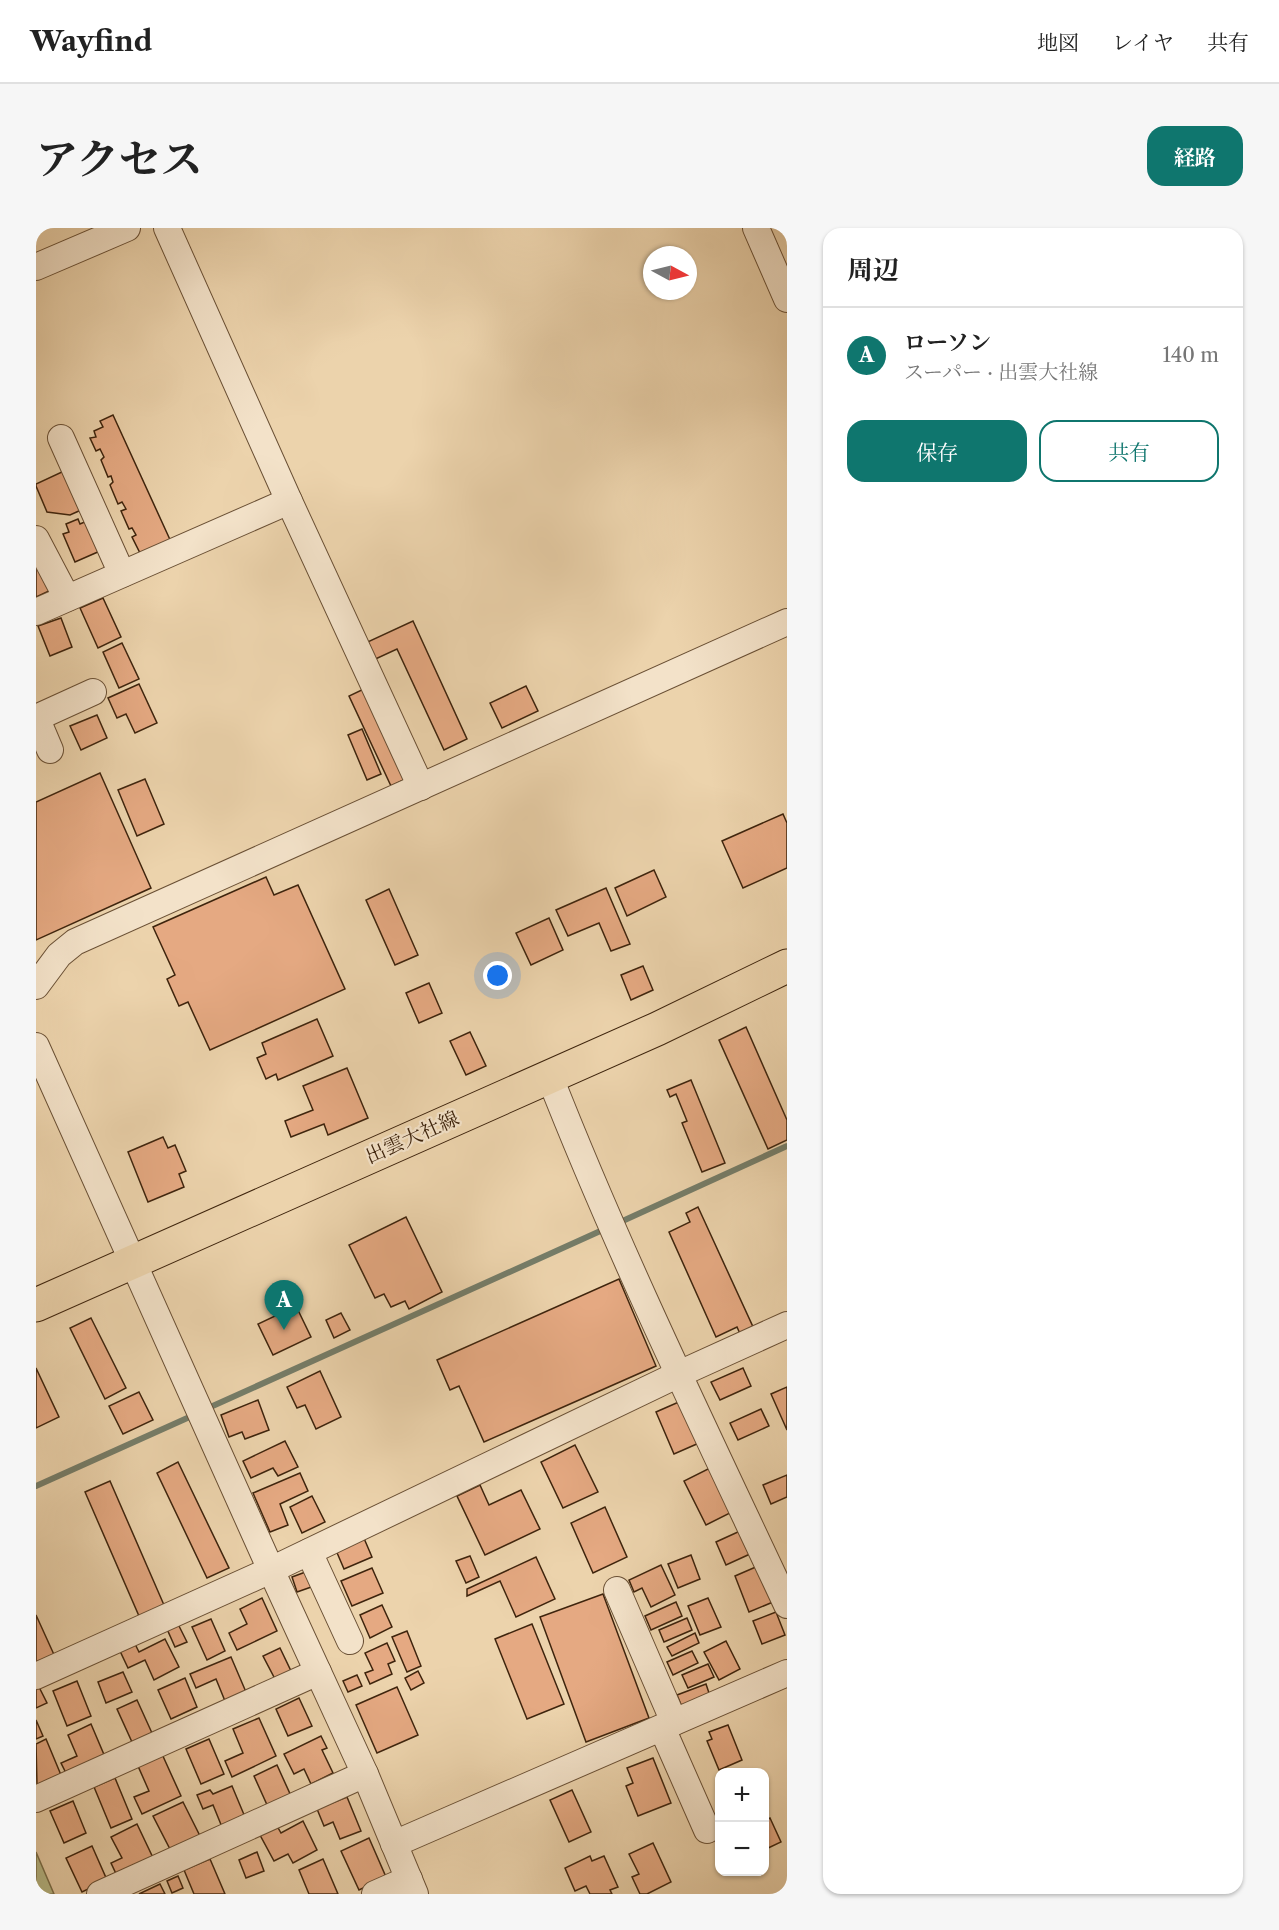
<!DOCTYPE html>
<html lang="ja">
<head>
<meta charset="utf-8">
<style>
  :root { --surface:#fff; --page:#f6f6f6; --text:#222; --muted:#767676; --line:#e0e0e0; --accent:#0f766e }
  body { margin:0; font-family:"Libre Caslon Text","Noto Serif JP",serif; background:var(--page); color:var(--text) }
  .controls { position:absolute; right:18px; bottom:18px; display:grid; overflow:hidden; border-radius:12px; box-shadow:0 2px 4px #0004 }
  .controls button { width:54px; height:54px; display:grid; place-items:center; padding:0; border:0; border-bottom:2px solid var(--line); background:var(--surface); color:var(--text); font:30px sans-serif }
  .compass { position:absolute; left:607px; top:18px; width:54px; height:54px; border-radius:50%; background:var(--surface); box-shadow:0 2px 4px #0004; rotate:97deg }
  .you { position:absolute; left:462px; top:748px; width:21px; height:21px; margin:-15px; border:4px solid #fff; border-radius:50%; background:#1a73e8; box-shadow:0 0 0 9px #1a73e833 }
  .badge { display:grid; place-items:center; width:39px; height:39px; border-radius:50%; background:var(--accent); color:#fff; font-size:20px; font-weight:700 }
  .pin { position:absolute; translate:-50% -50px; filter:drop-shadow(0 2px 3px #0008) }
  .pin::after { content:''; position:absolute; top:32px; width:21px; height:18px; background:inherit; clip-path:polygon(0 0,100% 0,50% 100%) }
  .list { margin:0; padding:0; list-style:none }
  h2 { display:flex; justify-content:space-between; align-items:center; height:78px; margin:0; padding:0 24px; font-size:26px }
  h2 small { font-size:20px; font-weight:400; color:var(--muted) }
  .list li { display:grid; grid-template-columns:39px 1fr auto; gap:18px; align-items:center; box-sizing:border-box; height:96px; padding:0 24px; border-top:2px solid var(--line) }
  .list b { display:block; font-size:22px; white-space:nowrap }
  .list p { margin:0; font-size:20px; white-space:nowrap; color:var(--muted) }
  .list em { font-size:20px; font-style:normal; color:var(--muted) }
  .actions { display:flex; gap:12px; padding:18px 24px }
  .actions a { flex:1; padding:14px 0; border:2px solid var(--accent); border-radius:18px; text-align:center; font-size:21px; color:var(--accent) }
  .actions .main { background:var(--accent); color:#fff }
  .map { position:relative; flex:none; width:751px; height:1666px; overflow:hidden; border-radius:18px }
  header { display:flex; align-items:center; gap:36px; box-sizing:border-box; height:84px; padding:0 30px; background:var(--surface); border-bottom:2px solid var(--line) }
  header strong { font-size:28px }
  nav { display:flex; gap:33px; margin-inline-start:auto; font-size:21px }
  .intro { display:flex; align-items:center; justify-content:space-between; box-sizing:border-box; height:144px; padding:0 36px }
  h1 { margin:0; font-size:42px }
  .button { padding:15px 27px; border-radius:18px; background:var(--accent); color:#fff; font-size:21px; font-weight:700 }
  main { display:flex; gap:36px; padding:0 36px }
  aside { flex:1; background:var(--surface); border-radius:18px; box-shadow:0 2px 4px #0004 }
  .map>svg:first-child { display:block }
  .green { fill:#b8bc89; stroke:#7b704b; stroke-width:1.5 }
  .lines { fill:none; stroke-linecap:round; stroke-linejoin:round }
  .stream { stroke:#757d69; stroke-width:6 }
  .building { fill:#e5a982; stroke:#3e240d; stroke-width:1.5 }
  .minor-casing { stroke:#6a5035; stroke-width:28 }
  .major-casing { stroke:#3e240d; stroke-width:35 }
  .minor { stroke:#f3e2c9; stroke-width:26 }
  .major { stroke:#ecd3ac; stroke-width:33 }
  .labels { text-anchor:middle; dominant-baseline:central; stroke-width:4.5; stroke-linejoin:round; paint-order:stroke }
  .street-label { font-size:20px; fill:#3e240d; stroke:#f3e2c9 }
</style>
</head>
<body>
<header>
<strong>Wayfind</strong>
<nav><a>地図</a><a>レイヤ</a><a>共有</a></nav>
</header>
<div class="intro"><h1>アクセス</h1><a class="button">経路</a></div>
<main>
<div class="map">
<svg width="751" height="1666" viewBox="0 0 751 1666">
  <rect width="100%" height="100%" fill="#ecd3ac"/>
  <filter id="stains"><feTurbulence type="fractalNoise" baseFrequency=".00333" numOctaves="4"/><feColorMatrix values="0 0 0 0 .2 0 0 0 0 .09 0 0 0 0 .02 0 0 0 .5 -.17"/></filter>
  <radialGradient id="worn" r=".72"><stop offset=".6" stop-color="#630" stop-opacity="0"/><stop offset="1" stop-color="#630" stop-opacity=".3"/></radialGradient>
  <!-- green -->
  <polygon class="green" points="0,1624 18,1666 0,1666"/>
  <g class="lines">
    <!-- stream -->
    <g class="stream">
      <polyline points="580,996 751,918"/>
      <polyline points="170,1181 571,1000"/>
      <polyline points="0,1258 158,1187"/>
    </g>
  </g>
  <!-- building -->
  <g class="building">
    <polygon points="77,187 136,316 106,329 96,309 100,307 96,300 93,301 85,283 90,281 86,274 82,276 74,257 77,254 75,248 72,249 65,232 68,229 64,221 60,223 54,210 60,209 58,203 67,199 64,193"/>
    <polygon points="28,243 45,282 34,287 11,284 0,258 0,256"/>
    <polygon points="42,291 44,296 51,293 64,323 39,334 27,306 33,304 30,296"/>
    <polygon points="0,336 13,363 0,369"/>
    <polygon points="67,370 85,409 62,420 44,380"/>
    <polygon points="25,390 36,419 14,428 2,398"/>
    <polygon points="377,393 431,511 408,522 361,421 333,434 325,417"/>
    <polygon points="86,415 103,451 83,460 67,424"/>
    <polygon points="103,456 121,495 99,505 90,486 81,490 72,470"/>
    <polygon points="490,458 502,483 466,500 454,475"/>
    <polygon points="332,459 374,549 355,558 313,468"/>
    <polygon points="61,487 71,510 45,522 34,498"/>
    <polygon points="326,501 345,546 331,552 312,507"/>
    <polygon points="64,545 115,660 0,712 0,574"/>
    <polygon points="109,551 128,596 101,608 82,562"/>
    <polygon points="747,586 751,595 751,640 707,660 686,613"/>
    <polygon points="618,642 630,669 591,688 579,660"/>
    <polygon points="230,649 238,667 262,657 309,761 174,822 152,774 143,778 131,751 139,747 117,699"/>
    <polygon points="570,660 594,716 575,723 563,695 532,708 520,682"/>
    <polygon points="353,661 382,727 359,737 330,672"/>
    <polygon points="513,690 527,722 495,737 480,705"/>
    <polygon points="607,738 617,762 595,772 585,747"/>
    <polygon points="393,755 406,785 383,795 370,765"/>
    <polygon points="281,791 297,828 242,852 240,846 230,851 221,830 230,826 226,815"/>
    <polygon points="710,799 751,892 751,912 732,921 683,812"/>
    <polygon points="434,804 450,838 430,847 414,813"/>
    <polygon points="311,840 332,890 292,907 288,896 255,909 249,893 277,882 267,858"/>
    <polygon points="655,852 689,935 666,944 646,895 651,893 640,866 634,869 631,862"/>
    <polygon points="127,909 132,920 139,917 150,943 143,946 148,959 112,974 92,924"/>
    <polygon points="662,979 718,1101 705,1108 701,1099 680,1109 633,1004 654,994 650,985"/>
    <polygon points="370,989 406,1064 373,1081 369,1073 355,1079 348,1066 339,1070 313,1017"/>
    <polygon points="583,1051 620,1138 448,1214 423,1158 414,1162 401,1132"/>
    <polygon points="260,1078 275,1109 237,1127 222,1096"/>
    <polygon points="305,1085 314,1102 298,1110 290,1092"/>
    <polygon points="55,1090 90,1160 69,1171 34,1100"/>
    <polygon points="0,1140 23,1189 0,1200"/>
    <polygon points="707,1140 715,1158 684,1172 675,1154"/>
    <polygon points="284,1143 305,1189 280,1201 269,1177 261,1180 251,1159"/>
    <polygon points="751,1159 751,1202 735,1166"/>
    <polygon points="103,1164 117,1192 87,1206 73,1178"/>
    <polygon points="222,1172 233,1202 209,1211 206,1204 193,1209 185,1187"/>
    <polygon points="645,1173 663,1215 638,1226 620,1184"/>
    <polygon points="725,1181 733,1198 702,1212 694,1195"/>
    <polygon points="249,1213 262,1239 242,1248 237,1240 215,1250 207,1233"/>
    <polygon points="539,1217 562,1264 527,1280 505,1234"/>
    <polygon points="142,1234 193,1340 171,1350 121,1245"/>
    <polygon points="676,1239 698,1283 670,1297 648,1253"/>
    <polygon points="264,1245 272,1263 244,1276 252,1297 234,1304 217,1265"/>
    <polygon points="751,1247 751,1269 735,1276 727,1257"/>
    <polygon points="74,1253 128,1377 103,1388 49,1264"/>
    <polygon points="444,1257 453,1277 485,1262 504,1301 449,1327 421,1268"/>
    <polygon points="276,1268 289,1294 266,1305 254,1279"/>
    <polygon points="569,1279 591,1329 557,1345 535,1295"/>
    <polygon points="704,1303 714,1326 690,1337 680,1314"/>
    <polygon points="327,1308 336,1329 308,1341 299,1320"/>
    <polygon points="655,1327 664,1351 642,1360 632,1336"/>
    <polygon points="434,1328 443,1349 430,1355 420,1333"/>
    <polygon points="500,1329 519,1371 480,1389 464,1353 431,1368 431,1361"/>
    <polygon points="625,1337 639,1367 615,1379 606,1360 598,1364 593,1352"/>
    <polygon points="722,1338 737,1374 713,1384 699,1348"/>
    <polygon points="336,1340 347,1365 316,1378 305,1353"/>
    <polygon points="275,1342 281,1357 261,1364 256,1349"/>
    <polygon points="567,1366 613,1490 550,1514 504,1389"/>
    <polygon points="226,1370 241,1403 201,1422 193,1405 211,1396 204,1381"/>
    <polygon points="672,1370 685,1399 664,1407 652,1378"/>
    <polygon points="640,1374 646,1388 615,1402 609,1388"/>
    <polygon points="346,1377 356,1399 334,1410 324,1387"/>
    <polygon points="740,1384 749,1407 726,1416 717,1393"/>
    <polygon points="0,1387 20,1431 0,1440"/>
    <polygon points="651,1390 656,1402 628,1414 623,1402"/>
    <polygon points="175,1391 189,1423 171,1432 156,1399"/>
    <polygon points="142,1396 151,1414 139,1419 131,1401"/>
    <polygon points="496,1396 528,1476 491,1491 459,1411"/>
    <polygon points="371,1403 385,1438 371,1444 356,1409"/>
    <polygon points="659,1405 663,1415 636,1428 631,1419"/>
    <polygon points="129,1411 143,1439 118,1452 109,1432 92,1440 84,1423 99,1416 103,1424"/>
    <polygon points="690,1413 704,1441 683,1452 668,1424"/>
    <polygon points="351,1415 359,1433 352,1436 356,1446 334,1456 329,1445 337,1442 329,1425"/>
    <polygon points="244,1420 255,1443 239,1451 227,1428"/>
    <polygon points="656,1423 662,1435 637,1447 631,1434"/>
    <polygon points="195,1429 210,1464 189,1473 180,1451 160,1460 154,1446"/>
    <polygon points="672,1436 678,1449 652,1460 646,1447"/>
    <polygon points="382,1443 388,1455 375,1462 369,1450"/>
    <polygon points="87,1444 96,1464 70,1475 62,1454"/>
    <polygon points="321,1447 326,1458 312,1464 307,1453"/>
    <polygon points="149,1450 161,1479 135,1491 122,1462"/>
    <polygon points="41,1453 55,1488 31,1498 17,1463"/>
    <polygon points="670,1456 674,1468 646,1479 641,1467"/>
    <polygon points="3,1459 11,1475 0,1480 0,1461"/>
    <polygon points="361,1459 382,1507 341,1525 320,1477"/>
    <polygon points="263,1470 276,1498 252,1508 240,1481"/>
    <polygon points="101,1472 116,1505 96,1514 81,1481"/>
    <polygon points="223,1490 240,1528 196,1549 189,1533 207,1525 197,1501"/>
    <polygon points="0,1492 7,1508 0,1511"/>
    <polygon points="55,1496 69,1529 33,1551 25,1535 41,1528 32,1507"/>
    <polygon points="692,1497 706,1532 683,1542 671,1513 676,1511 673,1504"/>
    <polygon points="285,1508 291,1520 286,1522 297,1545 275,1556 268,1541 258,1546 248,1526"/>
    <polygon points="10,1511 25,1547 1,1557 0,1516"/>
    <polygon points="173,1511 188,1546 165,1556 150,1521"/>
    <polygon points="126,1526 145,1568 106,1586 98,1569 113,1563 102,1538"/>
    <polygon points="617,1530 635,1575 602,1588 590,1558 597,1555 591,1540"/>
    <polygon points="241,1537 255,1568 232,1579 218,1548"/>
    <polygon points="79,1550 96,1591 75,1600 58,1559"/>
    <polygon points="196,1558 209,1589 186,1599 177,1577 167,1581 161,1567 174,1562 177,1566"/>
    <polygon points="536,1562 555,1604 533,1614 514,1572"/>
    <polygon points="311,1569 325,1603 304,1611 297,1594 288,1598 281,1581"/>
    <polygon points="37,1573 50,1605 28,1615 14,1583"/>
    <polygon points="147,1574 165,1610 136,1625 117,1588"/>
    <polygon points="734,1590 745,1614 728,1622 728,1593"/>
    <polygon points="267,1593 281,1622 257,1635 252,1626 238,1633 224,1607 241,1598 245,1605"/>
    <polygon points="101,1596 119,1634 83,1652 75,1635 86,1630 75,1609"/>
    <polygon points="333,1610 350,1649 323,1662 305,1623"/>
    <polygon points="617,1615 635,1654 611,1666 604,1666 596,1649 603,1646 593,1626"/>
    <polygon points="56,1618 71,1652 46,1664 30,1630"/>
    <polygon points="221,1624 228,1643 210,1650 203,1632"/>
    <polygon points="554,1628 556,1633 568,1628 582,1659 574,1662 576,1666 554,1666 550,1658 539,1663 529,1640"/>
    <polygon points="174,1631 189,1666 158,1666 148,1642"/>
    <polygon points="287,1631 302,1666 273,1666 263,1642"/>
    <polygon points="142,1648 147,1660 136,1665 131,1653"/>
    <polygon points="124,1656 129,1666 103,1666"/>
  </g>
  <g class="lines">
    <!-- minor casing -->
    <g class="minor-casing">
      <g id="minor">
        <polyline points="131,0 253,273 385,559"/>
        <polyline points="720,0 751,71"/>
        <polyline points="0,39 91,0"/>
        <polyline points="25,210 86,346"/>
        <polyline points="0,311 31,370"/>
        <polyline points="0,384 253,273"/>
        <polyline points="0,489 14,522"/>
        <polyline points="0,490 57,464"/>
        <polyline points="0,758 23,727 39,714 751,394"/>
        <polyline points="0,818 235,1342 329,1546 379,1666"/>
        <path d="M513,847C584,1028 669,1202 751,1377"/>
        <polyline points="273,1324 314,1413"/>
        <polyline points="581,1362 638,1494"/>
        <polyline points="0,1448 235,1342 643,1146 751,1097"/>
        <polyline points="626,1500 671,1602"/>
        <polyline points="0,1571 282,1444"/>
        <polyline points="358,1616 751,1445"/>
        <polyline points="64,1666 329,1546"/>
        <polyline points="339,1666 373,1651"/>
      </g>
    </g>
    <!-- major casing -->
    <g class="major-casing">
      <polyline id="major" points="0,1077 621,801 751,738"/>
    </g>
    <!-- minor -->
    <use href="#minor" class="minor"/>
    <!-- major -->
    <use href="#major" class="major"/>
  </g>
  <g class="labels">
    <!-- street labels -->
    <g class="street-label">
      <text transform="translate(376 909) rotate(-24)">出雲大社線</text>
    </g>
  </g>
  <rect width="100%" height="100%" filter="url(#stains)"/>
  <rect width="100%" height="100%" fill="url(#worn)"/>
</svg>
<div class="controls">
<button>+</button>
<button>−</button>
</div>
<svg class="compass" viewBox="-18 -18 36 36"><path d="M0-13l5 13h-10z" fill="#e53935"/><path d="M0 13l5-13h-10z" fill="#767676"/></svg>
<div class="you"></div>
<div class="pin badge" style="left:248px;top:1102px">A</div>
</div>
<aside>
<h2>周辺<small></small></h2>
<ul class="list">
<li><span class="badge">A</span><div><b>ローソン</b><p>スーパー · 出雲大社線</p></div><em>140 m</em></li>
</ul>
<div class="actions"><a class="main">保存</a><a>共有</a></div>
</aside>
</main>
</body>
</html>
